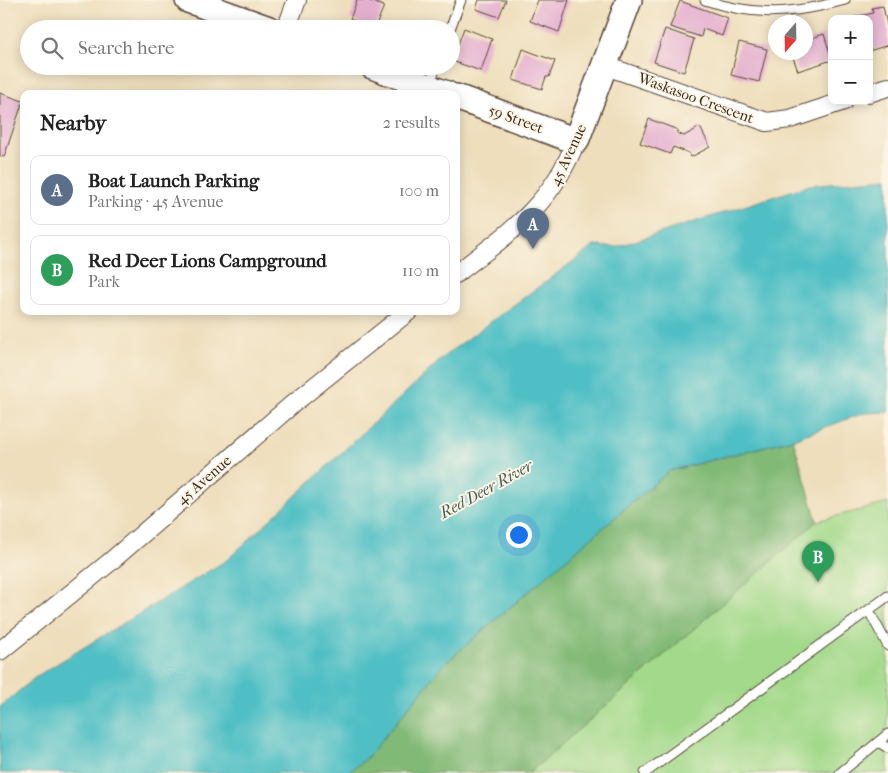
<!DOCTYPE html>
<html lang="en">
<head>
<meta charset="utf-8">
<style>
  :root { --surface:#fff; --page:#f6f6f6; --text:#222; --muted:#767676; --line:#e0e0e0; --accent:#b5179e }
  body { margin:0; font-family:"IM FELL French Canon",serif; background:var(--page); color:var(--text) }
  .controls { position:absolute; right:15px; top:15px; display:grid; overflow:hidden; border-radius:10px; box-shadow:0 2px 12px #0003 }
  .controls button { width:45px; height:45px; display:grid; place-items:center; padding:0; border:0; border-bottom:1px solid var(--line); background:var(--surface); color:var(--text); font:25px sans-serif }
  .compass { position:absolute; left:768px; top:15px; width:45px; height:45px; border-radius:50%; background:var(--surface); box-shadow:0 2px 12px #0003; rotate:200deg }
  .you { position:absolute; left:518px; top:534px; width:18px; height:18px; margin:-12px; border:4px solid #fff; border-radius:50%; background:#1a73e8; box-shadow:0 0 0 8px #1a73e833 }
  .badge { display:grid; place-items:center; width:32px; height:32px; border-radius:50%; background:var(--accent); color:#fff; font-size:16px; font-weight:700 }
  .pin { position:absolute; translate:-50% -41px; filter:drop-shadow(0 1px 2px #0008) }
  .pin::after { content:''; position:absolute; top:26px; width:18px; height:15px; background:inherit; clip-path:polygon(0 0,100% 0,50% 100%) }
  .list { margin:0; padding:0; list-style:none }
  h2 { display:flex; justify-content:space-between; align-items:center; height:65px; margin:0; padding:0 20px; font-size:21px }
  h2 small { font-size:16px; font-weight:400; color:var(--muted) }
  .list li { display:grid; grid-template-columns:32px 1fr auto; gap:15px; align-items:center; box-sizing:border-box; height:70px; margin:0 10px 10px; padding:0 10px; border:1px solid var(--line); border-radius:10px }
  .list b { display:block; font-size:19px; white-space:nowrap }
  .list p { margin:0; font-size:16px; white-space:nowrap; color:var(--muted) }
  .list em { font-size:16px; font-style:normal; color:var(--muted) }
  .icon { flex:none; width:28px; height:28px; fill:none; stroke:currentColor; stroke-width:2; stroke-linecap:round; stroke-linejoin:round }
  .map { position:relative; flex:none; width:888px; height:773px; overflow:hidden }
  .search { position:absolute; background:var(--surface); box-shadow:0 2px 12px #0003; left:20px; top:20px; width:440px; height:55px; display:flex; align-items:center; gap:12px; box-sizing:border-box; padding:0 18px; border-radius:28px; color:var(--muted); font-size:19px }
  .panel { position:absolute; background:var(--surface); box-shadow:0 2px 12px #0003; left:20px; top:90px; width:440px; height:225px; border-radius:10px }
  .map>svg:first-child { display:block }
  .green { fill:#a2d98a; stroke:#6e8254 }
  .forest { fill:#81b976; stroke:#5e724a }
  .water { fill:#50bfc5; stroke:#467472 }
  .building { fill:#e4afcf }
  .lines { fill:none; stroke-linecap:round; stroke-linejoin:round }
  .lane-casing { stroke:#564536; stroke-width:11 }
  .street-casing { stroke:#564536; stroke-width:20 }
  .secondary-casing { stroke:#564536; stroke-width:28 }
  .lane { stroke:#fff; stroke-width:9 }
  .street { stroke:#fff; stroke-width:18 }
  .secondary { stroke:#fff; stroke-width:25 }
  .labels { text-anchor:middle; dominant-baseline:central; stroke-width:4; stroke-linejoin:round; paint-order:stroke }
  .street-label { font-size:15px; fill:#3b2a1e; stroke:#fcf5e5 }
  .water-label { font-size:16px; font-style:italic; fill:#425e58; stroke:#fcf5e5 }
</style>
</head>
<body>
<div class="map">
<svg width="888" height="773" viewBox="0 0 888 773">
  <rect width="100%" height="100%" fill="#fcf5e5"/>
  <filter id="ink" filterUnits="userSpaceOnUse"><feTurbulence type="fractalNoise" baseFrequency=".02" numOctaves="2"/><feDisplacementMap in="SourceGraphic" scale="10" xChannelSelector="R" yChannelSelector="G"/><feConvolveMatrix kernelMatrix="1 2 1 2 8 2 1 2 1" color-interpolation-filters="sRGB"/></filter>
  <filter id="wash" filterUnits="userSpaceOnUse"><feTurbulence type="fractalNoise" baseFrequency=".0096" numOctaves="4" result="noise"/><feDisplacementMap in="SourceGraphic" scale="20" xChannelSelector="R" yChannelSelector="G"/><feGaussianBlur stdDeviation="1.12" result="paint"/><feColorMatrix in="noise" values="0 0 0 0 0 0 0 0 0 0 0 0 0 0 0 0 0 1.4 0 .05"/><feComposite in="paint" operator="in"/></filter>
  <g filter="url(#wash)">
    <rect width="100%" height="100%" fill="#eedebc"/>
    <!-- green -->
    <polygon class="green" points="888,503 888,773 529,773 817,521"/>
    <!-- forest -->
    <polygon class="forest" points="793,439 817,521 529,773 347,773 366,759 444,664 669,471"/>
    <!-- water -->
    <polygon class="water" points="888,178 888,412 864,413 793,439 669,471 444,664 366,759 347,773 0,773 0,707 37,676 227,560 447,354 594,246 616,247 810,185"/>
    <g id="blocks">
      <!-- building -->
      <g class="building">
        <polygon points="357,0 367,0 384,6 375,28 350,19"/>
        <polygon points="479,0 506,0 499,17 476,9"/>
        <polygon points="538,0 569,0 559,32 530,21"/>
        <polygon points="680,1 728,18 722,36 703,29 701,37 670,27"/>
        <polygon points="883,6 888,30 888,45 869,51 869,19 851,18 873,13 872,8"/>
        <polygon points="419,22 435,29 416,29"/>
        <polygon points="464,28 492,39 481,71 452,61"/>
        <polygon points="665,29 694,39 684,72 654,62"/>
        <polygon points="824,34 832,60 798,71 791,52 806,52 806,40"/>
        <polygon points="739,42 767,49 759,82 731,75"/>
        <polygon points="523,49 555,61 549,77 546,77 542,89 513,80"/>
        <polygon points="0,93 23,101 4,157 0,156"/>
        <polygon points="649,119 678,130 677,133 684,136 700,127 710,147 691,157 689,153 673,147 670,154 640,143"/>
      </g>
    </g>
  </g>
  <g filter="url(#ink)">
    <use href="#blocks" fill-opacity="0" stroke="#564536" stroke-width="1"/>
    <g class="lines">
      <!-- lane casing -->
      <g class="lane-casing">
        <g id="lane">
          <path d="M705,0C755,17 794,14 845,0"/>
          <polyline points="450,29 461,0"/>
          <polyline points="429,87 436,66"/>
          <polyline points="869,611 888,646"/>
          <polyline points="878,742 888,748"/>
          <polyline points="645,773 888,596"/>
          <polyline points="840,773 888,734"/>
        </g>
      </g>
      <!-- street casing -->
      <g class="street-casing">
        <g id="street">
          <polyline points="286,29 297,0"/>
          <polyline points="606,66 767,122 790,119 844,101"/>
          <polyline points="869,93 888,87"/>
          <path d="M456,274C509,233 551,206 576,141"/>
          <polyline points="0,651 110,562 295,402 409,311"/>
        </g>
      </g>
      <!-- secondary casing -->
      <g class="secondary-casing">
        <g id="secondary">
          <polyline points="188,0 269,29"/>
          <polyline points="372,66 447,94"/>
          <polyline points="456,97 576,141 629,0"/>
        </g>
      </g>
      <!-- lane -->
      <use href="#lane" class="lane"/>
      <!-- street -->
      <use href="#street" class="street"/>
      <!-- secondary -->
      <use href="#secondary" class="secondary"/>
    </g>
  </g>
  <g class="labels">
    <!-- street labels -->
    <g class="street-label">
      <text transform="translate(696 98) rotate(20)">Waskasoo Crescent</text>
      <text transform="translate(516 119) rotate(20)">59 Street</text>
      <text transform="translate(568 155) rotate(-65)">45 Avenue</text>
      <text transform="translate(204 480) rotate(-41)">45 Avenue</text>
    </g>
    <!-- water labels -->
    <g class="water-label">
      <text transform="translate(486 489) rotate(-29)">Red Deer River</text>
    </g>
  </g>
</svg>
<div class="controls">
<button>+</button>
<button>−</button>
</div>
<svg class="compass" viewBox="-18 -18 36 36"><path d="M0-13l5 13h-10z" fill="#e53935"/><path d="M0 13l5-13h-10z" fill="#767676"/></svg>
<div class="you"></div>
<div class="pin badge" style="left:533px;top:249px;background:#5c6f8a">A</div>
<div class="pin badge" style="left:818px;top:582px;background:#2e9e5b">B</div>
<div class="search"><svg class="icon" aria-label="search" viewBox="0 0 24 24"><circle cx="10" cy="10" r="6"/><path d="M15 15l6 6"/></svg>Search here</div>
<section class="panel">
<h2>Nearby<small>2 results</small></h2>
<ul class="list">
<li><span class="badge" style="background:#5c6f8a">A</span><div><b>Boat Launch Parking</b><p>Parking · 45 Avenue</p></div><em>100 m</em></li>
<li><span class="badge" style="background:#2e9e5b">B</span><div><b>Red Deer Lions Campground</b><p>Park</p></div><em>110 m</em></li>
</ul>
</section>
</div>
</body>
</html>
